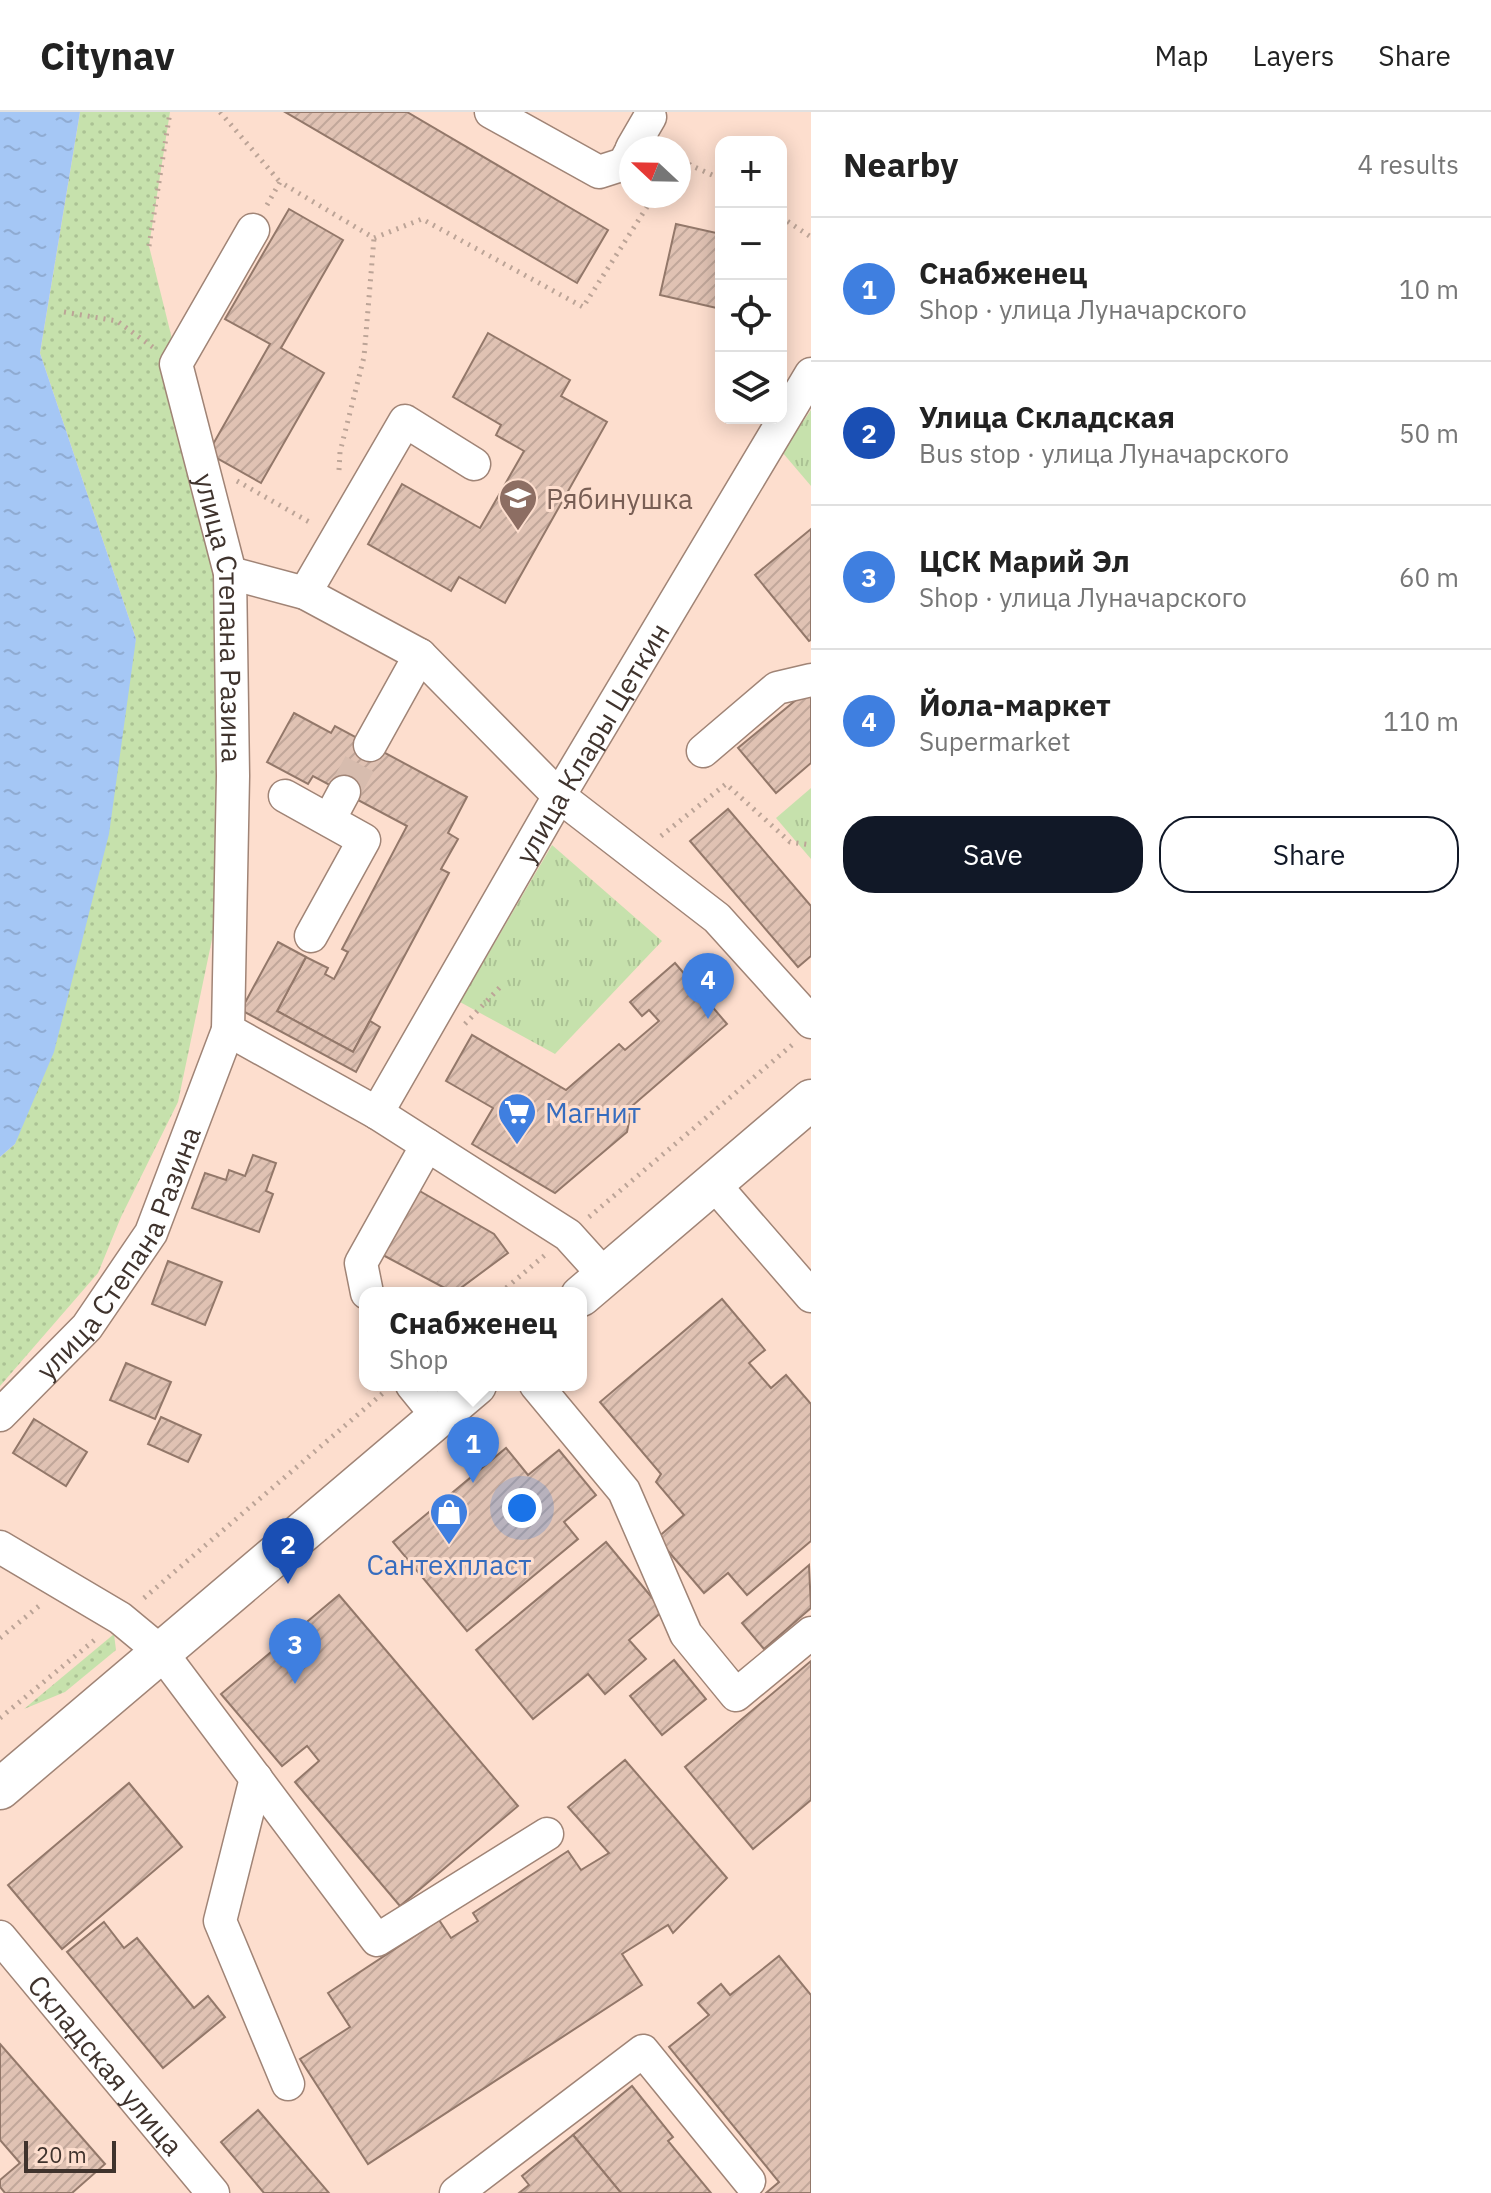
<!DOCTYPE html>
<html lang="en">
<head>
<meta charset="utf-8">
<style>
  :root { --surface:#fff; --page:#f6f6f6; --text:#222; --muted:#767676; --line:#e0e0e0; --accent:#111827 }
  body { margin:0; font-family:"IBM Plex Sans",sans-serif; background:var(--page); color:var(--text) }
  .controls { position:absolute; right:24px; top:24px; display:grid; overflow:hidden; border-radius:16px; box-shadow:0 4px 20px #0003 }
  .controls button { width:72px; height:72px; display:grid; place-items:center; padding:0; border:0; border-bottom:2px solid var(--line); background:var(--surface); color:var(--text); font:40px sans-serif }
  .compass { position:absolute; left:619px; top:24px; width:72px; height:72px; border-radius:50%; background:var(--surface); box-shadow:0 4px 20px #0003; rotate:292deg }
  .scale { position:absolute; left:24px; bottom:20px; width:92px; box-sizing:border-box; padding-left:8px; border:4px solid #3f332d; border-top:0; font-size:22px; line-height:28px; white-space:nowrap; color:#3f332d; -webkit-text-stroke:6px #fddece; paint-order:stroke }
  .you { position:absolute; left:522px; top:1396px; width:28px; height:28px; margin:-20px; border:6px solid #fff; border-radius:50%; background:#1a73e8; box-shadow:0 0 0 12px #1a73e833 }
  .badge { display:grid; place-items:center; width:52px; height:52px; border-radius:50%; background:var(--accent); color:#fff; font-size:26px; font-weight:700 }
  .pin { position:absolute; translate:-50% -66px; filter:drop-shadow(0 2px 4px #0008) }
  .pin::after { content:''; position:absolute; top:42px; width:28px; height:24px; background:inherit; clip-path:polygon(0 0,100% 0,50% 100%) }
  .popup { position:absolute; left:359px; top:1175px; width:228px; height:104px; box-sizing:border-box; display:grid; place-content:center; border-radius:16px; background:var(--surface); filter:drop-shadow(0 2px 6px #0005); font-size:26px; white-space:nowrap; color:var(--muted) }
  .popup b { font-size:30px; color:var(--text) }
  .popup::after { content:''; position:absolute; left:50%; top:100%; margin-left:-16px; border:16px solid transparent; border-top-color:var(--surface) }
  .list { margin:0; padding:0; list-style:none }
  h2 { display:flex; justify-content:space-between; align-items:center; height:104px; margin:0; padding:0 32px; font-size:34px }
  h2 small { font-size:26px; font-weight:400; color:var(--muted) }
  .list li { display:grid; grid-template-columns:52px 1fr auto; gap:24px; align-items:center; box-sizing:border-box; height:144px; padding:0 32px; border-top:2px solid var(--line) }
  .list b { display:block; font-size:30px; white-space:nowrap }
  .list p { margin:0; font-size:26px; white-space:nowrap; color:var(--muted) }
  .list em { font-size:26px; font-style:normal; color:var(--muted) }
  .actions { display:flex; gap:16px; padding:24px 32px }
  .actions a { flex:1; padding:18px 0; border:2px solid var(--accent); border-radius:32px; text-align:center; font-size:28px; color:var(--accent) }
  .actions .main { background:var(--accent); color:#fff }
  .icon { flex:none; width:44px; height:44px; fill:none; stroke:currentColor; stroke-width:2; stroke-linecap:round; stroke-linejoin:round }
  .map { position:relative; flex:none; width:811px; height:2081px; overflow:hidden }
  header { display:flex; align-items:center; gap:48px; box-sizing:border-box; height:112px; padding:0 40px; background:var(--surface); border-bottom:2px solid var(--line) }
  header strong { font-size:38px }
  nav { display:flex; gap:44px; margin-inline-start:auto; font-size:28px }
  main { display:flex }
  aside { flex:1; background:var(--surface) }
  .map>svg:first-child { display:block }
  .grass { fill:url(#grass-dots) }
  .park { fill:url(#park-tufts) }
  .water { fill:url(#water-ripples) }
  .building { fill:url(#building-hatch); stroke:#93786a; stroke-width:2 }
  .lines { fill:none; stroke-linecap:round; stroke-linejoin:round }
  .minor-tunnel { stroke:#d7bcae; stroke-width:32; stroke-dasharray:32 16; stroke-linecap:butt }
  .minor-casing { stroke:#a08476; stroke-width:35 }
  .major-casing { stroke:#a08476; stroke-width:43 }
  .path { stroke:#bca497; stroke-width:5; stroke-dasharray:2 6; stroke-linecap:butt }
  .minor { stroke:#fff; stroke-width:32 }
  .major { stroke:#fff; stroke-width:40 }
  .labels { text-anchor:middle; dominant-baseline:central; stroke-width:6; stroke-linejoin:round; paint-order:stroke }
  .education-label { font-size:28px; fill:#785e54; stroke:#fddece; text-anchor:start }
  .street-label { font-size:28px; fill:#3f332d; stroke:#fddece }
  .shop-label { font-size:28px; fill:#366cbe; stroke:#fddece; text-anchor:start }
</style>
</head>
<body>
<header>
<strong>Citynav</strong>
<nav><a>Map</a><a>Layers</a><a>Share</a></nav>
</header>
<main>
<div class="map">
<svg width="811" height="2081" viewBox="0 0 811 2081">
  <defs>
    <pattern id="grass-dots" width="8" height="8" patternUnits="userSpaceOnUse" patternTransform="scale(2)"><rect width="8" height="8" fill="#c6e1ac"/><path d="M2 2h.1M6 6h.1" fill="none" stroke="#abc294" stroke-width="1.8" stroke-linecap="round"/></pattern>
    <pattern id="park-tufts" width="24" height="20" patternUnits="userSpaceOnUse" patternTransform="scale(2)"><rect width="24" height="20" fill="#c6e1ac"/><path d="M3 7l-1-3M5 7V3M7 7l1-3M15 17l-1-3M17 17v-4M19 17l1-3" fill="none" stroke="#abc294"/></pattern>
    <pattern id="water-ripples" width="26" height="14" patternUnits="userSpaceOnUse" patternTransform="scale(2)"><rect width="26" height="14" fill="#a5c7f5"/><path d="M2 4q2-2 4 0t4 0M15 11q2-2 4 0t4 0" fill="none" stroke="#8fabd2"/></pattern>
    <pattern id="building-hatch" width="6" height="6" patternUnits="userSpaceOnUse" patternTransform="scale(2)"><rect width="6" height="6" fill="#e0c2b3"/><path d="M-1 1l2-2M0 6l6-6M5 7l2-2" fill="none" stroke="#c1a79a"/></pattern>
  </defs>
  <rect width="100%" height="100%" fill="#fddece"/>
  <!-- grass -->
  <g class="grass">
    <polygon points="80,0 170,0 149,134 230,461 228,751 178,990 121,1105 98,1161 0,1274 0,1045 15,1032 136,527 40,241"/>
    <polygon points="114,1522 116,1538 65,1580 24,1597"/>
  </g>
  <!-- park -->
  <g class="park">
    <polygon points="811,298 811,374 782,340"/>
    <polygon points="811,676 811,747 776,706"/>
    <polygon points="552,733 662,829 555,942 460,890"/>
  </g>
  <!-- water -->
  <polygon class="water" points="0,0 80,0 40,241 136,527 109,722 54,940 15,1032 0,1045"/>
  <!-- building -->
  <g class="building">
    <polygon points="285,0 407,0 608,118 577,171"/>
    <polygon points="289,97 343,128 281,236 324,261 261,371 208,341 270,232 225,207"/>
    <polygon points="676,112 721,122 721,197 660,183"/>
    <polygon points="488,221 570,268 561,284 607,310 505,491 459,465 451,479 368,432 402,372 480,416 524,339 496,323 501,313 453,285"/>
    <polygon points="811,417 811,528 809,529 755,463"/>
    <polygon points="808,578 811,581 811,651 776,681 738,636"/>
    <polygon points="294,601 331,621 335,614 467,685 448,721 458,727 441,757 449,761 353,940 277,899 306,845 328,856 325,862 334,867 348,840 342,837 407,714 313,664 308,672 267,650"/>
    <polygon points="728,697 811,794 811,844 798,855 690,729"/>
    <polygon points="278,830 306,845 277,899 353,940 370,909 380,915 356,960 241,898"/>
    <polygon points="675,851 727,912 632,994 627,1020 555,1081 472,1032 493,996 446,969 472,923 566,978 619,932 625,938 659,909 649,898 642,904 630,890"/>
    <polygon points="253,1043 276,1051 266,1079 273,1082 259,1120 192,1096 205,1061 226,1068 229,1058 245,1064"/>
    <polygon points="418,1078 494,1122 508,1141 454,1181 381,1142"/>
    <polygon points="168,1149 222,1170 205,1213 152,1192"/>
    <polygon points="722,1187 765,1238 749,1251 771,1276 786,1263 811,1292 811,1429 747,1483 728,1461 704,1481 657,1426 684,1403 656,1370 661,1362 600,1290"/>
    <polygon points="126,1251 171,1270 155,1307 110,1288"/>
    <polygon points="161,1305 201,1323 188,1350 148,1332"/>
    <polygon points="34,1307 87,1340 66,1374 13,1341"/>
    <polygon points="506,1336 528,1363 559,1338 596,1383 564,1410 578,1427 467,1519 393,1430"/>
    <polygon points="606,1430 663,1499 629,1528 646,1547 605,1582 588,1562 533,1607 476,1538"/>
    <polygon points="809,1453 811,1496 764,1537 742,1511"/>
    <polygon points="339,1483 518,1694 400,1794 295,1670 319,1649 307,1634 282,1654 221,1582"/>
    <polygon points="674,1548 706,1587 662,1623 630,1584"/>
    <polygon points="811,1549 811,1688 753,1737 685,1655"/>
    <polygon points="625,1648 727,1766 673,1821 668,1813 622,1842 642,1873 368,2052 300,1947 350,1915 328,1881 439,1808 451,1826 478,1809 473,1801 568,1739 581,1758 609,1741 568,1695"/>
    <polygon points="129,1671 182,1735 62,1837 8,1773"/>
    <polygon points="104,1810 124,1836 137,1826 194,1896 208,1884 225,1905 163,1956 67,1840"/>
    <polygon points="779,1844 811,1883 811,2081 766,2081 779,2070 669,1935 709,1903 698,1891 721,1872 730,1883"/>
    <polygon points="0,1932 105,2052 72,2081 5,2081 0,2075 0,2068 20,2051 0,2028"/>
    <polygon points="632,1974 673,2025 668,2029 711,2081 621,2081 573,2023"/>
    <polygon points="258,1998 329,2081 264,2081 221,2030"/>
    <polygon points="573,2023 621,2081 519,2081 529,2073 522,2064"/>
  </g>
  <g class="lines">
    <!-- minor-tunnel -->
    <polyline class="minor-tunnel" points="344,680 370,633"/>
    <!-- minor casing -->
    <g class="minor-casing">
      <g id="minor">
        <polyline points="491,0 599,60 624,52 631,39"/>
        <polyline points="632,36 650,5"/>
        <path id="s1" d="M253,118L176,252L230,461L233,664L228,918L377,1001L568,1123L605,1164"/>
        <polyline points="230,461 305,481 420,543 559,684 717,806 811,910"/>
        <polyline points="305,481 405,309 474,352"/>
        <polyline points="370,633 420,543"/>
        <polyline points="703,639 777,576 811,568"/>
        <polyline points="285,684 364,728 311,824"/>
        <polyline points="329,708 344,680"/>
        <path id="s2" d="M377,1001L559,684L811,262"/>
        <polyline points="713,1071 811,1184"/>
        <polyline points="367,1181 361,1151 427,1033"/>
        <polyline points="412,1273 438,1305"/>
        <polyline points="536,1273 624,1379 686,1522 736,1583 811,1521"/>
        <path id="s3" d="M0,1303L87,1215L151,1121L228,918"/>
        <polyline points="0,1435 120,1506 161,1540 377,1828 547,1722"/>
        <polyline points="256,1666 220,1809 288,1972"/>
        <path id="s4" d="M0,1825L213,2081"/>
        <polyline points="456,2081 643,1939 749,2069"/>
      </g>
    </g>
    <!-- major casing -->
    <g class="major-casing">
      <g id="major">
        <polyline points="581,1184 811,988"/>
        <polyline points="0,1677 476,1273"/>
      </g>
    </g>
    <!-- path -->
    <g class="path">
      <polyline points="220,0 280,70"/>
      <polyline points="679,39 690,53 721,67"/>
      <polyline points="679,62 690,53"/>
      <polyline points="267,93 280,70 374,126 422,107 583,195 654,84"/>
      <polyline points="781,105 811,125"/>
      <polyline points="149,134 170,0"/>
      <polyline points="64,200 117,209 154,236"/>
      <polyline points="339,358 340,340 364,245 374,126"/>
      <polyline points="237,369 311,411"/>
      <polyline points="661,724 726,672 790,730 811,733"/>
      <polyline points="465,912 502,873"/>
      <polyline points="589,1105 792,933"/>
      <polyline points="500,1181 545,1143"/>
      <polyline points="144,1486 383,1281"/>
      <polyline points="0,1526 39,1494"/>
      <polyline points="0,1606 97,1526"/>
    </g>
    <!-- minor -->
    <use href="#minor" class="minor"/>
    <!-- major -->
    <use href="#major" class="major"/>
  </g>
  <!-- icons -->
  <defs>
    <g id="school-pin" transform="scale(2)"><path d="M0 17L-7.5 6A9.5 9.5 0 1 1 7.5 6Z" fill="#8d6e63" stroke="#fddece"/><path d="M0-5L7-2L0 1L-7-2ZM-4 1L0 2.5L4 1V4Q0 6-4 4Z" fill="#fff"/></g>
    <g id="supermarket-pin" transform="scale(2)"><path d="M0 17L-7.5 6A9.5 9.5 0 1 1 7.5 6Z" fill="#3f7fe0" stroke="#fddece"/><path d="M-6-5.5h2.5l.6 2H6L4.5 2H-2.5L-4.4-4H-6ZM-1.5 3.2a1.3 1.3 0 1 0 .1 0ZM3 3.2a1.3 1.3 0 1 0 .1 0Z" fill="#fff"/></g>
    <g id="shop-pin" transform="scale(2)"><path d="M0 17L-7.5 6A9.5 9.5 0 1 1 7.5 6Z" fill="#3f7fe0" stroke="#fddece"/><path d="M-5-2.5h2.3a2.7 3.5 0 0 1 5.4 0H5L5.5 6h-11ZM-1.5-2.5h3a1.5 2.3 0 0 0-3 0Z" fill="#fff"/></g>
  </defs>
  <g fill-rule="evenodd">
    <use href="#school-pin" x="518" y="386"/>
    <use href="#supermarket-pin" x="517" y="1000"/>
    <use href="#shop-pin" x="449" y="1400"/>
  </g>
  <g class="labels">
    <!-- education labels -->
    <g class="education-label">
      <text x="546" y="386">Рябинушка</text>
    </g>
    <!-- street labels -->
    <g class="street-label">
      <text stroke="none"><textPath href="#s1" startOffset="414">улица Степана Разина</textPath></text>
      <text stroke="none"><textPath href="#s2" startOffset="428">улица Клары Цеткин</textPath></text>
      <text stroke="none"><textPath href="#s3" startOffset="204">улица Степана Разина</textPath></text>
      <text stroke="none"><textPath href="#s4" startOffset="166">Складская улица</textPath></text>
    </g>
    <!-- shop labels -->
    <g class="shop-label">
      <text x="545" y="1000">Магнит</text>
      <text x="449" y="1452" text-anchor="middle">Сантехпласт</text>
    </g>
  </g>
</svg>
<div class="controls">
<button>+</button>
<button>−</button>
<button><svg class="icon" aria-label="locate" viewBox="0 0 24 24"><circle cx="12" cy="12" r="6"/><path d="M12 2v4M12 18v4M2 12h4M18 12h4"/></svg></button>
<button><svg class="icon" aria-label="layers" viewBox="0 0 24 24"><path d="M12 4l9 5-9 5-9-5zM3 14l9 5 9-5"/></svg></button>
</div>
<svg class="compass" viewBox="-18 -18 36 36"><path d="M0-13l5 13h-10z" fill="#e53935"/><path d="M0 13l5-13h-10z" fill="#767676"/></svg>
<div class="scale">20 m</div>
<div class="you"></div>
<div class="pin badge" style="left:473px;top:1371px;background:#3f7fe0">1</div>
<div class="popup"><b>Снабженец</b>Shop</div>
<div class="pin badge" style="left:288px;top:1472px;background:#1a4fb4">2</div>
<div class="pin badge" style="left:295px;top:1572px;background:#3f7fe0">3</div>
<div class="pin badge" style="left:708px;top:907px;background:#3f7fe0">4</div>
</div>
<aside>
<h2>Nearby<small>4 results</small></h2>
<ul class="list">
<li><span class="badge" style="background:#3f7fe0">1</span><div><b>Снабженец</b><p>Shop · улица Луначарского</p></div><em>10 m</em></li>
<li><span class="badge" style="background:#1a4fb4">2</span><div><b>Улица Складская</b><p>Bus stop · улица Луначарского</p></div><em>50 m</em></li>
<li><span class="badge" style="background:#3f7fe0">3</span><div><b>ЦСК Марий Эл</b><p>Shop · улица Луначарского</p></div><em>60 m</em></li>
<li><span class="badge" style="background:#3f7fe0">4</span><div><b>Йола-маркет</b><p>Supermarket</p></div><em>110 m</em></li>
</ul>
<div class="actions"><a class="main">Save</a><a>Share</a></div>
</aside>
</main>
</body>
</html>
